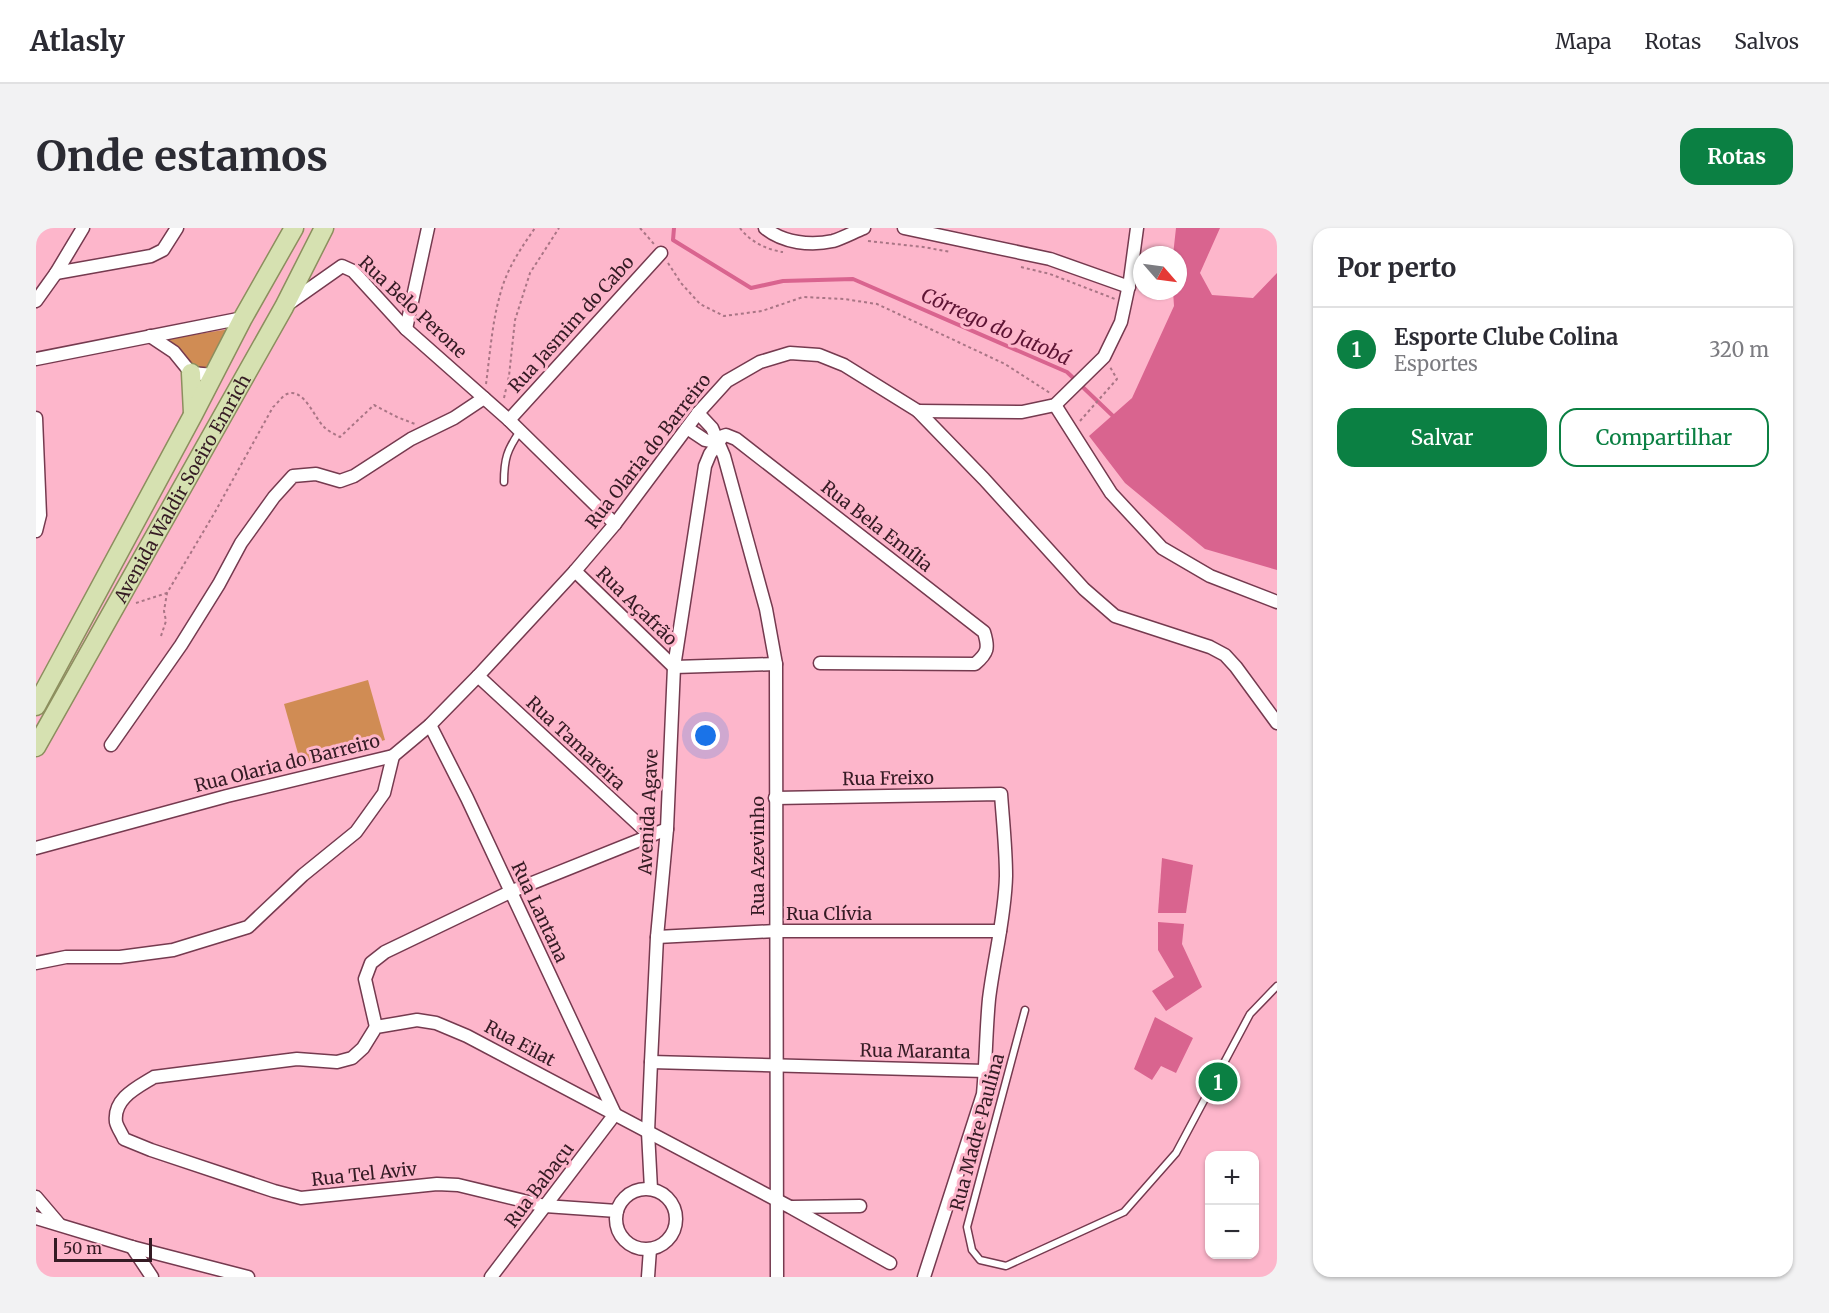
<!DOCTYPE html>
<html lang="pt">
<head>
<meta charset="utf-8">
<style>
  :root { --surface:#fff; --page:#f2f2f3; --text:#2b2b33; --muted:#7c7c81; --line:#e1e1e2; --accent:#0b8043 }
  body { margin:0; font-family:Merriweather,serif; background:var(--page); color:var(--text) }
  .controls { position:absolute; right:18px; bottom:18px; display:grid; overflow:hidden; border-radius:12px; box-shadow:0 2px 4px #0004 }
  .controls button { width:54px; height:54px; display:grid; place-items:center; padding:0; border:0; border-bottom:2px solid var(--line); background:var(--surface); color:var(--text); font:30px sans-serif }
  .compass { position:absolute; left:1097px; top:18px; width:54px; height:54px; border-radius:50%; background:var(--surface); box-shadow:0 2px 4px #0004; rotate:118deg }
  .scale { position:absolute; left:18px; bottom:15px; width:98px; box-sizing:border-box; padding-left:6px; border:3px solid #351b24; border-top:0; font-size:16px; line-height:21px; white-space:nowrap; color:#351b24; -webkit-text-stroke:4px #fdb6cb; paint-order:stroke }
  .you { position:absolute; left:670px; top:508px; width:21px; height:21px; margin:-15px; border:4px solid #fff; border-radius:50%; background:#1a73e8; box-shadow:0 0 0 9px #1a73e833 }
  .badge { display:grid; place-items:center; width:39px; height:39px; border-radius:50%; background:var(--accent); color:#fff; font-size:20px; font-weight:700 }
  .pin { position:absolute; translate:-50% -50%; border:3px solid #fff; box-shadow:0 2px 6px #0006 }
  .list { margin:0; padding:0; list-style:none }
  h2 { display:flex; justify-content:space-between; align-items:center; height:78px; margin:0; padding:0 24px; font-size:26px }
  h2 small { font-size:20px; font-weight:400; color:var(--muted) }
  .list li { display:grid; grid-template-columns:39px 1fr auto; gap:18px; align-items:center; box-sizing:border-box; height:84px; padding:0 24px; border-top:2px solid var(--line) }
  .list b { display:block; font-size:22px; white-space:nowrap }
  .list p { margin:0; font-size:20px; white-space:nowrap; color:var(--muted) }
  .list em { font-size:20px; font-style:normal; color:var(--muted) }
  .actions { display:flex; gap:12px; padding:18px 24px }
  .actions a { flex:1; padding:14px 0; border:2px solid var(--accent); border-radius:18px; text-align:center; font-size:21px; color:var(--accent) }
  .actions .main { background:var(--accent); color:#fff }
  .map { position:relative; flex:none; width:1241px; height:1049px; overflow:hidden; border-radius:18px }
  header { display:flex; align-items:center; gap:36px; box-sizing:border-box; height:84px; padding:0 30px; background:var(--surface); border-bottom:2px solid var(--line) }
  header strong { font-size:28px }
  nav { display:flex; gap:33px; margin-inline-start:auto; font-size:21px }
  .intro { display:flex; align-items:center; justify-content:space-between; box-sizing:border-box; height:144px; padding:0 36px }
  h1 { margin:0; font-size:42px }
  .button { padding:15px 27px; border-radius:18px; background:var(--accent); color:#fff; font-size:21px; font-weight:700 }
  main { display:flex; gap:36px; padding:0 36px }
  aside { flex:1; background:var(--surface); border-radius:18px; box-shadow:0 2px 4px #0004 }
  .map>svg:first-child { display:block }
  .green { fill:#d08c54 }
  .water { fill:#d9648f }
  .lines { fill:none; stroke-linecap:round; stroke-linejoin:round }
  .stream { stroke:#d9648f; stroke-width:4 }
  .service-casing { stroke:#753a4f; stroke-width:9 }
  .minor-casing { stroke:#753a4f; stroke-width:15 }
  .primary-casing { stroke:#8c8f5e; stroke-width:21 }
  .path { stroke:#a97585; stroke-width:2; stroke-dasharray:3 3; stroke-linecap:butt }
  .service { stroke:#fff; stroke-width:6 }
  .minor { stroke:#fff; stroke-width:12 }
  .primary { stroke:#d6e1b1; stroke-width:18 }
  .labels { text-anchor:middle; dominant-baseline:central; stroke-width:6; stroke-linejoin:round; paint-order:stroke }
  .street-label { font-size:18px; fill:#351b24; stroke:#fdb6cb }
  .water-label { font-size:20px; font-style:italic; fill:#5e1434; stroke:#fdb6cb }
</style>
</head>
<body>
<header>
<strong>Atlasly</strong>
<nav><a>Mapa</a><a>Rotas</a><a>Salvos</a></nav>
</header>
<div class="intro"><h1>Onde estamos</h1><a class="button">Rotas</a></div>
<main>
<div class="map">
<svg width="1241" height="1049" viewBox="0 0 1241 1049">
  <rect width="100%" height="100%" fill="#fdb6cb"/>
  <!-- green -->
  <g class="green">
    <polygon points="194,101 175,142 160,140 130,111"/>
    <polygon points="332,452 349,512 265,536 248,476"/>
  </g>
  <!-- water -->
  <g class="water">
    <polygon points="1140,0 1184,0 1164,45 1176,67 1217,70 1241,45 1241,342 1169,321 1089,255 1053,208 1096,170 1138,78 1137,63 1142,63 1142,27 1137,27"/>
    <polygon points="1126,630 1157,637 1150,685 1122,685"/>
    <polygon points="1122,694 1148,696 1146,716 1166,759 1130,783 1116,763 1138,749 1122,722"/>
    <polygon points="1119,789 1157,810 1140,845 1125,838 1116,852 1098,841"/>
  </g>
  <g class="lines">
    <!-- stream -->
    <polyline class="stream" points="638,0 637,12 715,60 747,53 817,51 1031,144 1078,189"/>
    <!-- service casing -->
    <g class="service-casing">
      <g id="service">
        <path d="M468,254C468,231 471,222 484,203"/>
        <polyline points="989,782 931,999 936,1022 944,1032 970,1038 1088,984 1140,925 1214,786 1241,758"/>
      </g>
    </g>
    <!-- minor casing -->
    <g class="minor-casing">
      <g id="minor">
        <path d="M729,0C747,15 775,18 797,13C807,10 818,4 828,0"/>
        <polyline points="868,0 1014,31 1093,59"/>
        <polyline points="20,45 115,28 127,22 141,0"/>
        <polyline points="0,73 20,45 47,0"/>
        <polyline points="252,76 306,38 317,43 370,101 473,192 579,296"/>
        <polyline points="370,101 392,0"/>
        <polyline points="114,108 138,124 155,145 178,147"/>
        <polyline points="0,131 207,90"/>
        <polyline points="1019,177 1075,265 1126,320 1174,348 1241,374"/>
        <polyline points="882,183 986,184 1019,177 1068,129 1085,94 1094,52 1101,0"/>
        <polyline points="662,185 676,200 688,228 730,381 740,436 741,1049"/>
        <polyline points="0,190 4,287 0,303"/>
        <polyline points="473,192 625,25"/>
        <polyline points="651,200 669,212 683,215"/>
        <polyline points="539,343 638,439 740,436"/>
        <polyline points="442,448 615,608"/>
        <polyline points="394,497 431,570 579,886 455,1049"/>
        <polyline points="75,517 145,417 183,356 205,315 238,269 257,248 280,246 304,253 318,248 375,211 418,190 448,170"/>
        <path d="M739,570L965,566C967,594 970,621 970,648C969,690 958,730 953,771C950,802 950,834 947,866L888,1049"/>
        <polyline points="0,620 191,568 357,528 394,497 442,448 539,343 579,296 662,185 691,153 724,134 754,125 783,127 808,137 882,183 948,251 1048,361 1079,388 1174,419 1189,427 1200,439 1241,495"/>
        <polyline points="621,709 740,703 964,703"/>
        <polyline points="0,735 30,729 84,729 137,722 212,699 267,647 320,604 348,565 357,528"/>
        <polyline points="340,799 329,751 335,735 349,724 474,664 631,601"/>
        <polyline points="615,834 949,843"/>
        <circle cx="610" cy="991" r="30"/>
        <path d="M615,961L612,904L615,834L621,709L631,601L638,439L669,238L674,226L687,208L690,207L700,211L948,404C953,420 952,425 939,436L784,435"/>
        <polyline points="0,969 23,996"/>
        <polyline points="756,979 824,978"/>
        <path d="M581,983L509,978L422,957L401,956L265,970L238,963L115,922L88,911C86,906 81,899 80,894C77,870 102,859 118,849L261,831L301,834L316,830L327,820L340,799L381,792L400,795L431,808L754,979L854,1035"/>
        <polyline points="0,990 96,1019 212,1049"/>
        <polyline points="96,1019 116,1049"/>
        <polyline points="612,1049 614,1021"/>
      </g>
    </g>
    <!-- primary casing -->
    <g class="primary-casing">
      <g id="primary">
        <polyline points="155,145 157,185"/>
        <polyline points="0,478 157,187 207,90 258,0"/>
        <path id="s1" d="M0,519L248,79L288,0"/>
      </g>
    </g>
    <!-- path -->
    <g class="path">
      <polyline points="604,0 618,16"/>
      <path d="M704,0C713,13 731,22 747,24"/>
      <polyline points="832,13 887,19 915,24"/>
      <polyline points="632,35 645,55 664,76 688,88 726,83 767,69 808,71 841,76 969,136 1014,165"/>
      <polyline points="985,39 1014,46 1079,71"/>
      <path d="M450,156C454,126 456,95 464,67C470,42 485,20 499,0"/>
      <polyline points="468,170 473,148 479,92 494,45 523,0"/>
      <polyline points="1044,193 1081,151 1074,139"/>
      <polyline points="100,375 131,365"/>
      <path d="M125,408L130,393L128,383L131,365L179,284L237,179C241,176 246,168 251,166C268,159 279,191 288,199C292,203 298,206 304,209L338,177L361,189L379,196"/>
    </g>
    <!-- service -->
    <use href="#service" class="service"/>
    <!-- minor -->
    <use href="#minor" class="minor"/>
    <!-- primary -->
    <use href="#primary" class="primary"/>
  </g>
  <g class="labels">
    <!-- street labels -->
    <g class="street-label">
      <text transform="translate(377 79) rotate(43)">Rua Belo Perone</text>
      <text transform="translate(535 96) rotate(-48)">Rua Jasmim do Cabo</text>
      <text transform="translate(612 223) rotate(-52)">Rua Olaria do Barreiro</text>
      <text stroke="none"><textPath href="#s1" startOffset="297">Avenida Waldir Soeiro Emrich</textPath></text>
      <text transform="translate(841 298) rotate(38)">Rua Bela Emília</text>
      <text transform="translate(601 378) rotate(44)">Rua Açafrão</text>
      <text transform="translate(540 515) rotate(43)">Rua Tamareira</text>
      <text transform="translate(251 535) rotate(-14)">Rua Olaria do Barreiro</text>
      <text transform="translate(852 550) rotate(-1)">Rua Freixo</text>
      <text transform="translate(612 584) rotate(-87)">Avenida Agave</text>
      <text transform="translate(721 628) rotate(-90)">Rua Azevinho</text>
      <text transform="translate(504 684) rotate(65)">Rua Lantana</text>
      <text x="793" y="685">Rua Clívia</text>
      <text transform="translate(484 815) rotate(28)">Rua Eilat</text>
      <text transform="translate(879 823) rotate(1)">Rua Maranta</text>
      <text transform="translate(941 904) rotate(-75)">Rua Madre Paulina</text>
      <text transform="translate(328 946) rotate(-6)">Rua Tel Aviv</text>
      <text transform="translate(503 957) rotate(-53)">Rua Babaçu</text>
    </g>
    <!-- water labels -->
    <g class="water-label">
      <text transform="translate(960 98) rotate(24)">Córrego do Jatobá</text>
    </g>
  </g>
</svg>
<div class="controls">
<button>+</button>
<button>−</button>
</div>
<svg class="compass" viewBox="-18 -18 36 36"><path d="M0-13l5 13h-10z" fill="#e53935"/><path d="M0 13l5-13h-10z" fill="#7c7c81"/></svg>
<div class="scale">50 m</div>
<div class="you"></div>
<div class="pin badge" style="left:1182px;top:854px">1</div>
</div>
<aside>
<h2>Por perto<small></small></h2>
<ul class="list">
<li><span class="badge">1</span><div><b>Esporte Clube Colina</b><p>Esportes</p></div><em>320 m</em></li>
</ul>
<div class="actions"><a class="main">Salvar</a><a>Compartilhar</a></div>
</aside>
</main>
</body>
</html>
